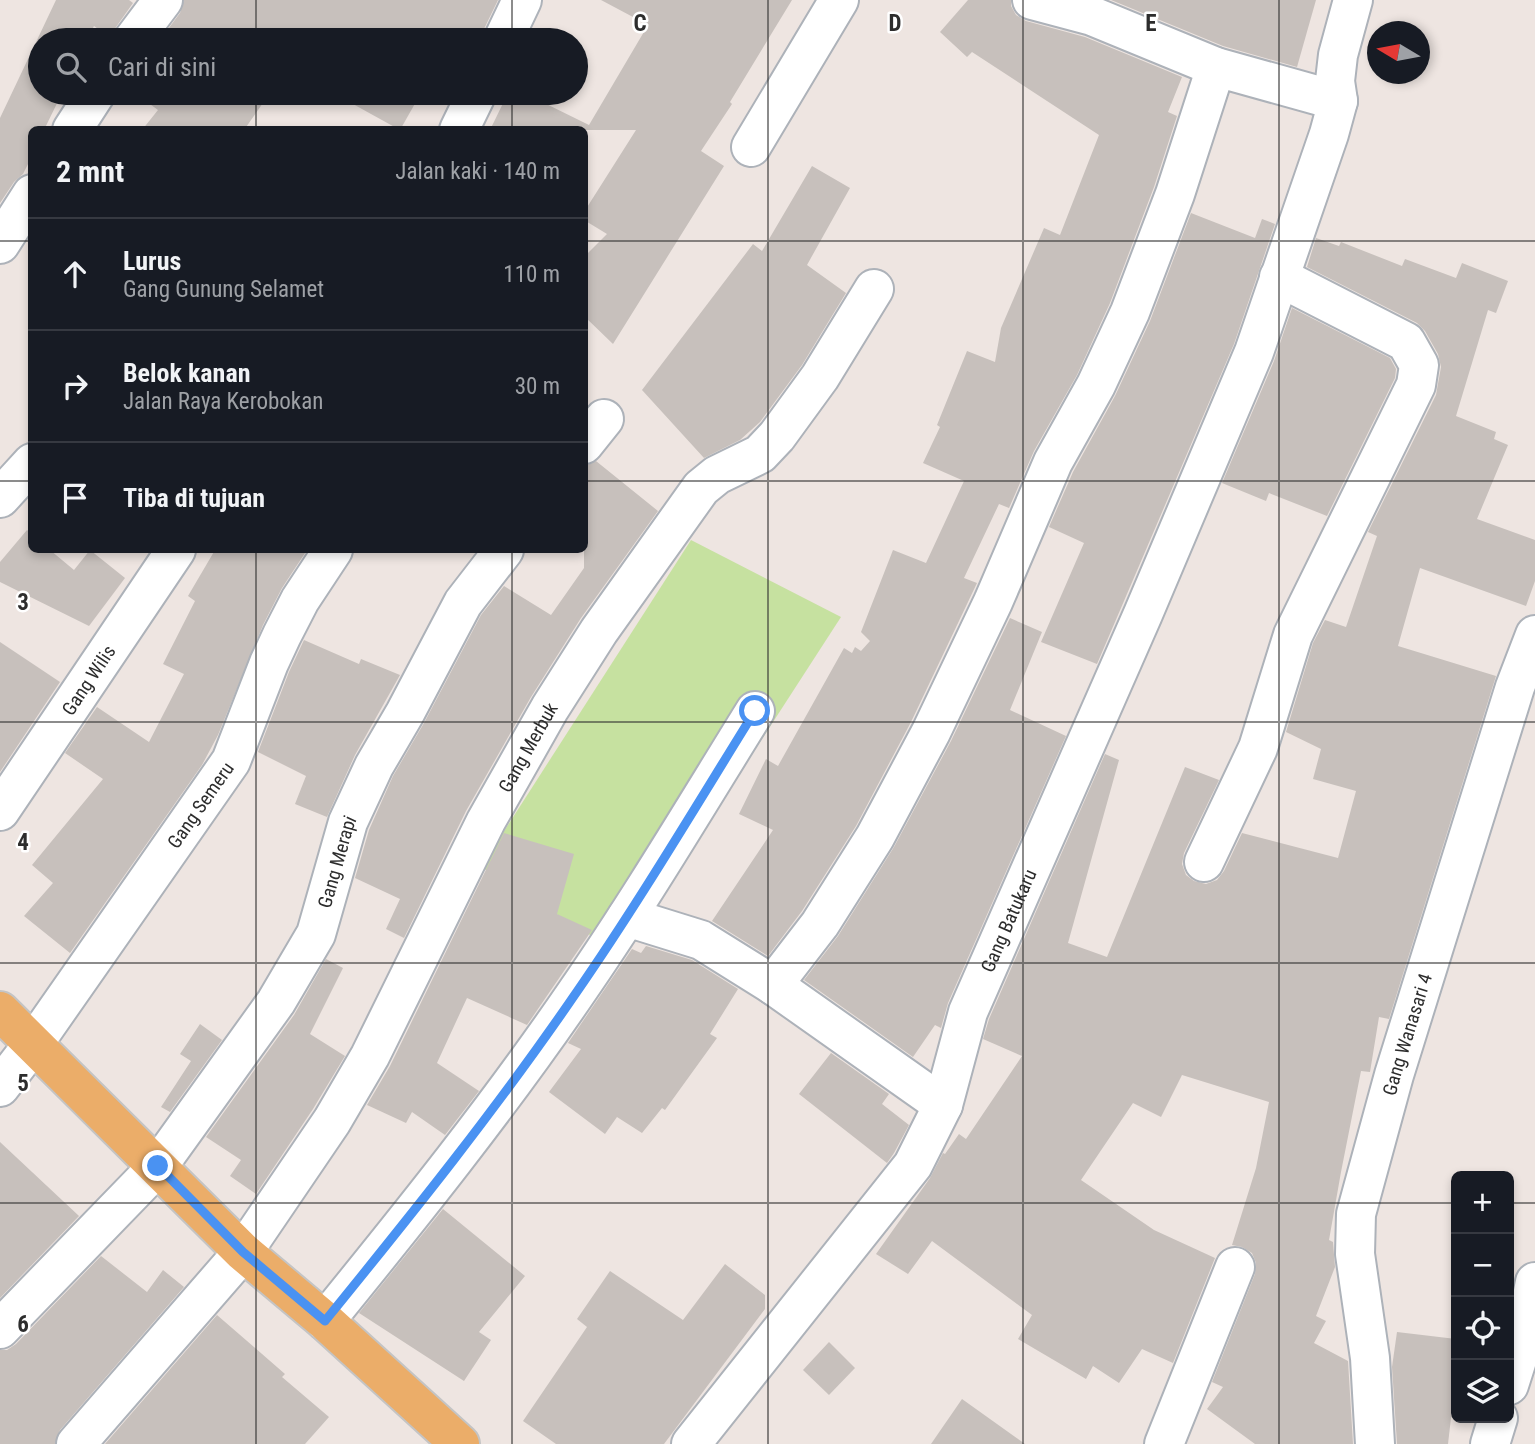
<!DOCTYPE html>
<html lang="id">
<head>
<meta charset="utf-8">
<style>
  :root { --surface:#171b24; --page:#242831; --text:#f1f3f6; --muted:#9ea1a6; --line:#363941 }
  body { margin:0; font-family:"Roboto Condensed",sans-serif; background:var(--page); color:var(--text) }
  .controls { position:absolute; right:21px; bottom:21px; display:grid; overflow:hidden; border-radius:10px; box-shadow:0 4px 10px #0003 }
  .controls button { width:63px; height:63px; display:grid; place-items:center; padding:0; border:0; border-bottom:2px solid var(--line); background:var(--surface); color:var(--text); font:35px sans-serif }
  .compass { position:absolute; left:1367px; top:21px; width:63px; height:63px; border-radius:50%; background:var(--surface); box-shadow:0 4px 10px #0003; rotate:280deg }
  .stop { position:absolute; width:21px; height:21px; margin:-16px; border:5px solid #4a92f2; border-radius:50%; background:#fff }
  .stop.end { background:#4a92f2; border-color:#fff; box-shadow:0 2px 7px #0008 }
  .list { margin:0; padding:0; list-style:none }
  h2 { display:flex; justify-content:space-between; align-items:center; height:91px; margin:0; padding:0 28px; font-size:30px }
  h2 small { font-size:23px; font-weight:400; color:var(--muted) }
  .list li { display:grid; grid-template-columns:46px 1fr auto; gap:21px; align-items:center; box-sizing:border-box; height:112px; padding:0 28px; border-top:2px solid var(--line) }
  .list b { display:block; font-size:26px; white-space:nowrap }
  .list p { margin:0; font-size:23px; white-space:nowrap; color:var(--muted) }
  .list em { font-size:23px; font-style:normal; color:var(--muted) }
  .icon { flex:none; width:38px; height:38px; fill:none; stroke:currentColor; stroke-width:2; stroke-linecap:round; stroke-linejoin:round }
  .map { position:relative; flex:none; width:1535px; height:1444px; overflow:hidden }
  .search { position:absolute; background:var(--surface); box-shadow:0 4px 10px #0003; left:28px; top:28px; width:560px; height:77px; display:flex; align-items:center; gap:18px; box-sizing:border-box; padding:0 24px; border-radius:38px; color:var(--muted); font-size:26px }
  .panel { position:absolute; background:var(--surface); box-shadow:0 4px 10px #0003; left:28px; top:126px; width:560px; height:427px; border-radius:10px }
  .map>svg:first-child { display:block }
  .green { fill:#c6e1a0 }
  .building { fill:#c7c0bc }
  .lines { fill:none; stroke-linecap:round; stroke-linejoin:round }
  .minor-casing { stroke:#adb2b9; stroke-width:42 }
  .primary-casing { stroke:#c4c4c4; stroke-width:42 }
  .minor { stroke:#fff; stroke-width:38 }
  .primary { stroke:#ebad69; stroke-width:38 }
  .route { stroke:#4a92f2; stroke-width:9 }
  .grid { fill:none; stroke:#2d2d2d; stroke-width:2; stroke-opacity:0.55 }
  .labels { text-anchor:middle; dominant-baseline:central; stroke-width:5; stroke-linejoin:round; paint-order:stroke }
  .street-label { font-size:19px; fill:#2d2d2d; stroke:#fff }
  .grid-label { font-size:23px; text-anchor:middle; font-weight:bold; fill:#2d2d2d; stroke:#fff; stroke-width:5; stroke-linejoin:round; paint-order:stroke }
</style>
</head>
<body>
<div class="map">
<svg width="1535" height="1444" viewBox="0 0 1535 1444">
  <rect width="100%" height="100%" fill="#eee5e1"/>
  <!-- green -->
  <polygon class="green" points="691,540 841,617 622,955 481,867"/>
  <!-- building -->
  <g class="building">
    <polygon points="56,0 129,0 133,3 116,27 111,38 94,26 87,40 40,40 40,93 62,93 44,130 32,130 32,156 23,174 14,182 0,203 0,118"/>
    <polygon points="184,0 498,0 483,31 481,40 160,40 180,13"/>
    <polygon points="601,0 792,0 730,102 732,104 701,151 724,166 613,344 584,316 584,257 607,234 584,220 584,212 636,130 490,130 508,93 524,93 589,125 648,25"/>
    <polygon points="968,0 1011,0 1011,6 1016,15 1026,21 1085,37 1182,77 1168,112 1177,116 1154,187 1110,303 1077,375 1034,451 1009,508 999,504 964,578 977,583 911,722 856,826 802,911 768,956 712,921 773,830 739,814 766,759 778,766 844,648 852,653 855,647 861,651 870,641 861,632 893,550 926,563 964,481 923,463 940,427 937,425 967,351 995,362 1001,328 1044,228 1060,235 1099,135 972,52 967,57 940,32"/>
    <polygon points="1111,0 1316,0 1297,67 1223,46"/>
    <polygon points="141,93 270,93 244,130 142,130 158,110 139,96"/>
    <polygon points="333,93 421,93 400,130"/>
    <polygon points="812,166 850,188 807,265 846,293 802,365 760,422 740,440 704,458 642,390 753,244 762,251"/>
    <polygon points="1191,213 1255,238 1262,219 1275,224 1234,344 1097,664 1041,642 1084,543 1049,527 1073,472 1115,396 1150,321"/>
    <polygon points="1316,238 1339,246 1341,242 1402,266 1405,259 1456,278 1462,263 1508,281 1496,313 1488,310 1456,416 1496,432 1494,439 1508,445 1477,519 1535,540 1535,581 1526,606 1420,568 1398,646 1496,676 1389,1019 1379,1017 1370,1072 1361,1071 1341,1172 1329,1240 1333,1242 1335,1267 1316,1316 1326,1321 1314,1343 1348,1361 1353,1444 1255,1444 1207,1409 1223,1387 1212,1382 1255,1274 1256,1263 1252,1253 1242,1247 1232,1245 1256,1168 1269,1102 1182,1075 1161,1117 1133,1103 1081,1180 1154,1230 1215,1258 1173,1363 1142,1349 1119,1383 1093,1366 1086,1379 1018,1339 1032,1315 932,1241 908,1274 876,1254 930,1178 943,1153 945,1154 959,1134 966,1139 1022,1056 983,1039 989,1019 1105,754 1119,760 1068,943 1107,957 1185,767 1219,780 1184,853 1182,864 1186,875 1194,881 1206,884 1217,880 1224,871 1242,833 1338,858 1356,791 1313,779 1321,749 1286,732 1313,643 1325,620 1346,627 1377,536 1368,532 1436,395 1441,367 1438,354 1425,331 1417,323 1307,267"/>
    <polygon points="1292,308 1390,358 1396,369 1395,378 1327,516 1269,493 1266,501 1222,483 1274,361"/>
    <polygon points="596,461 658,511 581,618 531,697 466,811 404,938 386,929 400,899 355,878 369,830 393,776 424,723 481,615 504,586 551,615 584,568 584,465"/>
    <polygon points="27,530 32,534 32,550 50,550 74,570 90,550 125,578 89,626 0,582 0,562"/>
    <polygon points="215,550 307,550 282,588 263,625 218,735 202,765 70,953 24,916 53,883 32,865 103,779 65,753 97,707 149,742 184,674 163,664 195,601 188,596"/>
    <polygon points="1010,618 1042,632 1010,710 1066,736 948,1003 941,1028 935,1025 913,1057 804,980 838,936 894,847 951,741"/>
    <polygon points="304,640 359,664 361,659 400,675 355,755 327,817 295,804 306,776 258,752 289,672"/>
    <polygon points="0,642 60,682 0,772"/>
    <polygon points="504,833 574,854 557,914 592,930 527,1025 467,998 437,1063 479,1091 445,1135 412,1112 406,1123 367,1105 390,1066"/>
    <polygon points="646,946 692,960 738,989 710,1034 717,1038 665,1110 662,1108 642,1133 617,1117 605,1134 549,1092 581,1049 568,1043 632,949 641,953"/>
    <polygon points="326,959 343,968 310,1034 345,1056 313,1109 256,1194 230,1176 241,1160 206,1137 294,1015"/>
    <polygon points="200,1024 222,1040 170,1112 161,1107 191,1061 180,1054"/>
    <polygon points="831,1053 889,1094 882,1104 909,1125 894,1153 887,1163 799,1094"/>
    <polygon points="0,1142 79,1216 0,1298"/>
    <polygon points="443,1209 525,1276 479,1332 491,1340 464,1381 359,1313"/>
    <polygon points="101,1256 147,1292 163,1270 184,1287 60,1430 55,1444 0,1444 0,1350 7,1350 16,1344"/>
    <polygon points="725,1264 765,1295 765,1309 664,1444 556,1444 523,1421 587,1327 577,1319 610,1271 683,1320"/>
    <polygon points="217,1315 285,1374 282,1377 329,1417 305,1444 105,1444"/>
    <polygon points="1397,1332 1456,1339 1456,1374 1448,1444 1397,1444 1392,1367"/>
    <polygon points="829,1342 855,1368 829,1395 803,1370"/>
    <polygon points="962,1399 1025,1444 931,1444"/>
  </g>
  <g class="lines">
    <!-- minor casing -->
    <g class="minor-casing">
      <g id="minor">
        <polyline points="1032,0 1092,16 1216,67 1338,101"/>
        <polyline points="133,40 163,0"/>
        <polyline points="503,40 522,0"/>
        <polyline points="72,130 96,93"/>
        <polyline points="459,130 477,93"/>
        <polyline points="751,147 839,0"/>
        <polyline points="0,244 32,194"/>
        <polyline points="584,444 604,419"/>
        <polyline points="0,498 32,463"/>
        <path id="s1" d="M0,811L176,550"/>
        <polyline points="1204,862 1258,748 1293,635 1416,385 1419,365 1406,342 1279,277"/>
        <polyline points="627,917 701,940 773,985 943,1105"/>
        <polyline points="773,985 820,924 875,837 931,732 993,602 1053,462 1096,385 1130,312 1175,194 1216,67"/>
        <path id="s2" d="M0,1087L34,1043L231,761L269,663L282,635L300,600L333,550"/>
        <path d="M325,1321C412,1214 498,1107 576,993C639,902 696,806 755,711"/>
        <path id="s3" d="M0,1329L158,1166L276,1002L316,934L348,822L374,766L405,713L463,603L504,550"/>
        <polyline points="1509,1385 1523,1341 1535,1282"/>
        <path id="s4" d="M76,1444L243,1252L332,1121L370,1056L486,821L550,708L599,631L701,488L717,475L760,454L777,436L820,377L874,289"/>
        <path id="s5" d="M691,1444L913,1165L943,1105L968,1012L1143,614L1254,352L1329,134L1338,101L1335,81L1338,55L1353,0"/>
        <polyline points="1164,1444 1235,1267"/>
        <path id="s6" d="M1375,1444L1370,1358L1355,1254L1356,1214L1394,1075L1515,687L1535,635"/>
        <polyline points="1490,1444 1498,1418"/>
      </g>
    </g>
    <!-- primary casing -->
    <g class="primary-casing">
      <polyline id="primary" points="0,1011 243,1252 325,1321 460,1444"/>
    </g>
    <!-- minor -->
    <use href="#minor" class="minor"/>
    <!-- primary -->
    <use href="#primary" class="primary"/>
  </g>
  <g class="lines">
    <!-- route -->
    <path class="route" d="M158,1166L243,1252L325,1321C412,1214 498,1107 576,993C639,902 696,806 755,711"/>
  </g>
  <!-- grid -->
  <path class="grid" d="M256,0V40M512,0V40M768,0V1444M1023,0V1444M1279,0V1444M256,93V130M512,93V130M0,241H32M584,241H1535M0,481H32M584,481H1535M256,550V1444M512,550V1444M0,722H1535M0,963H1535M0,1203H1456M1509,1203H1535"/>
  <g class="labels">
    <!-- street labels -->
    <g class="street-label">
      <text stroke="none"><textPath href="#s1" startOffset="158">Gang Wilis</textPath></text>
      <text stroke="none"><textPath href="#s4" startOffset="835">Gang Merbuk</textPath></text>
      <text stroke="none"><textPath href="#s2" startOffset="346">Gang Semeru</textPath></text>
      <text stroke="none"><textPath href="#s3" startOffset="583">Gang Merapi</textPath></text>
      <text stroke="none"><textPath href="#s5" startOffset="620">Gang Batukaru</textPath></text>
      <text stroke="none"><textPath href="#s6" startOffset="418">Gang Wanasari 4</textPath></text>
    </g>
  </g>
  <g class="grid-label">
    <text x="640" y="31">C</text>
    <text x="895" y="31">D</text>
    <text x="1151" y="31">E</text>
    <text x="23" y="610">3</text>
    <text x="23" y="850">4</text>
    <text x="23" y="1091">5</text>
    <text x="23" y="1332">6</text>
  </g>
</svg>
<div class="controls">
<button>+</button>
<button>−</button>
<button><svg class="icon" aria-label="locate" viewBox="0 0 24 24"><circle cx="12" cy="12" r="6"/><path d="M12 2v4M12 18v4M2 12h4M18 12h4"/></svg></button>
<button><svg class="icon" aria-label="layers" viewBox="0 0 24 24"><path d="M12 4l9 5-9 5-9-5zM3 14l9 5 9-5"/></svg></button>
</div>
<svg class="compass" viewBox="-18 -18 36 36"><path d="M0-13l5 13h-10z" fill="#e53935"/><path d="M0 13l5-13h-10z" fill="#9ea1a6"/></svg>
<div class="stop" style="left:755px;top:711px"></div>
<div class="stop end" style="left:158px;top:1166px"></div>
<div class="search"><svg class="icon" aria-label="search" viewBox="0 0 24 24"><circle cx="10" cy="10" r="6"/><path d="M15 15l6 6"/></svg>Cari di sini</div>
<section class="panel">
<h2>2 mnt<small>Jalan kaki · 140 m</small></h2>
<ul class="list">
<li><svg class="icon" aria-label="ahead" viewBox="0 0 24 24"><path d="M12 20V5M6 11l6-6 6 6"/></svg><div><b>Lurus</b><p>Gang Gunung Selamet</p></div><em>110 m</em></li>
<li><svg class="icon" aria-label="right" viewBox="0 0 24 24"><path d="M7 20v-9h11M14 6l5 5-5 5"/></svg><div><b>Belok kanan</b><p>Jalan Raya Kerobokan</p></div><em>30 m</em></li>
<li><svg class="icon" aria-label="arrive" viewBox="0 0 24 24"><path d="M6 21V4h12l-3 4 3 4H6"/></svg><div><b>Tiba di tujuan</b></div></li>
</ul>
</section>
</div>
</body>
</html>
